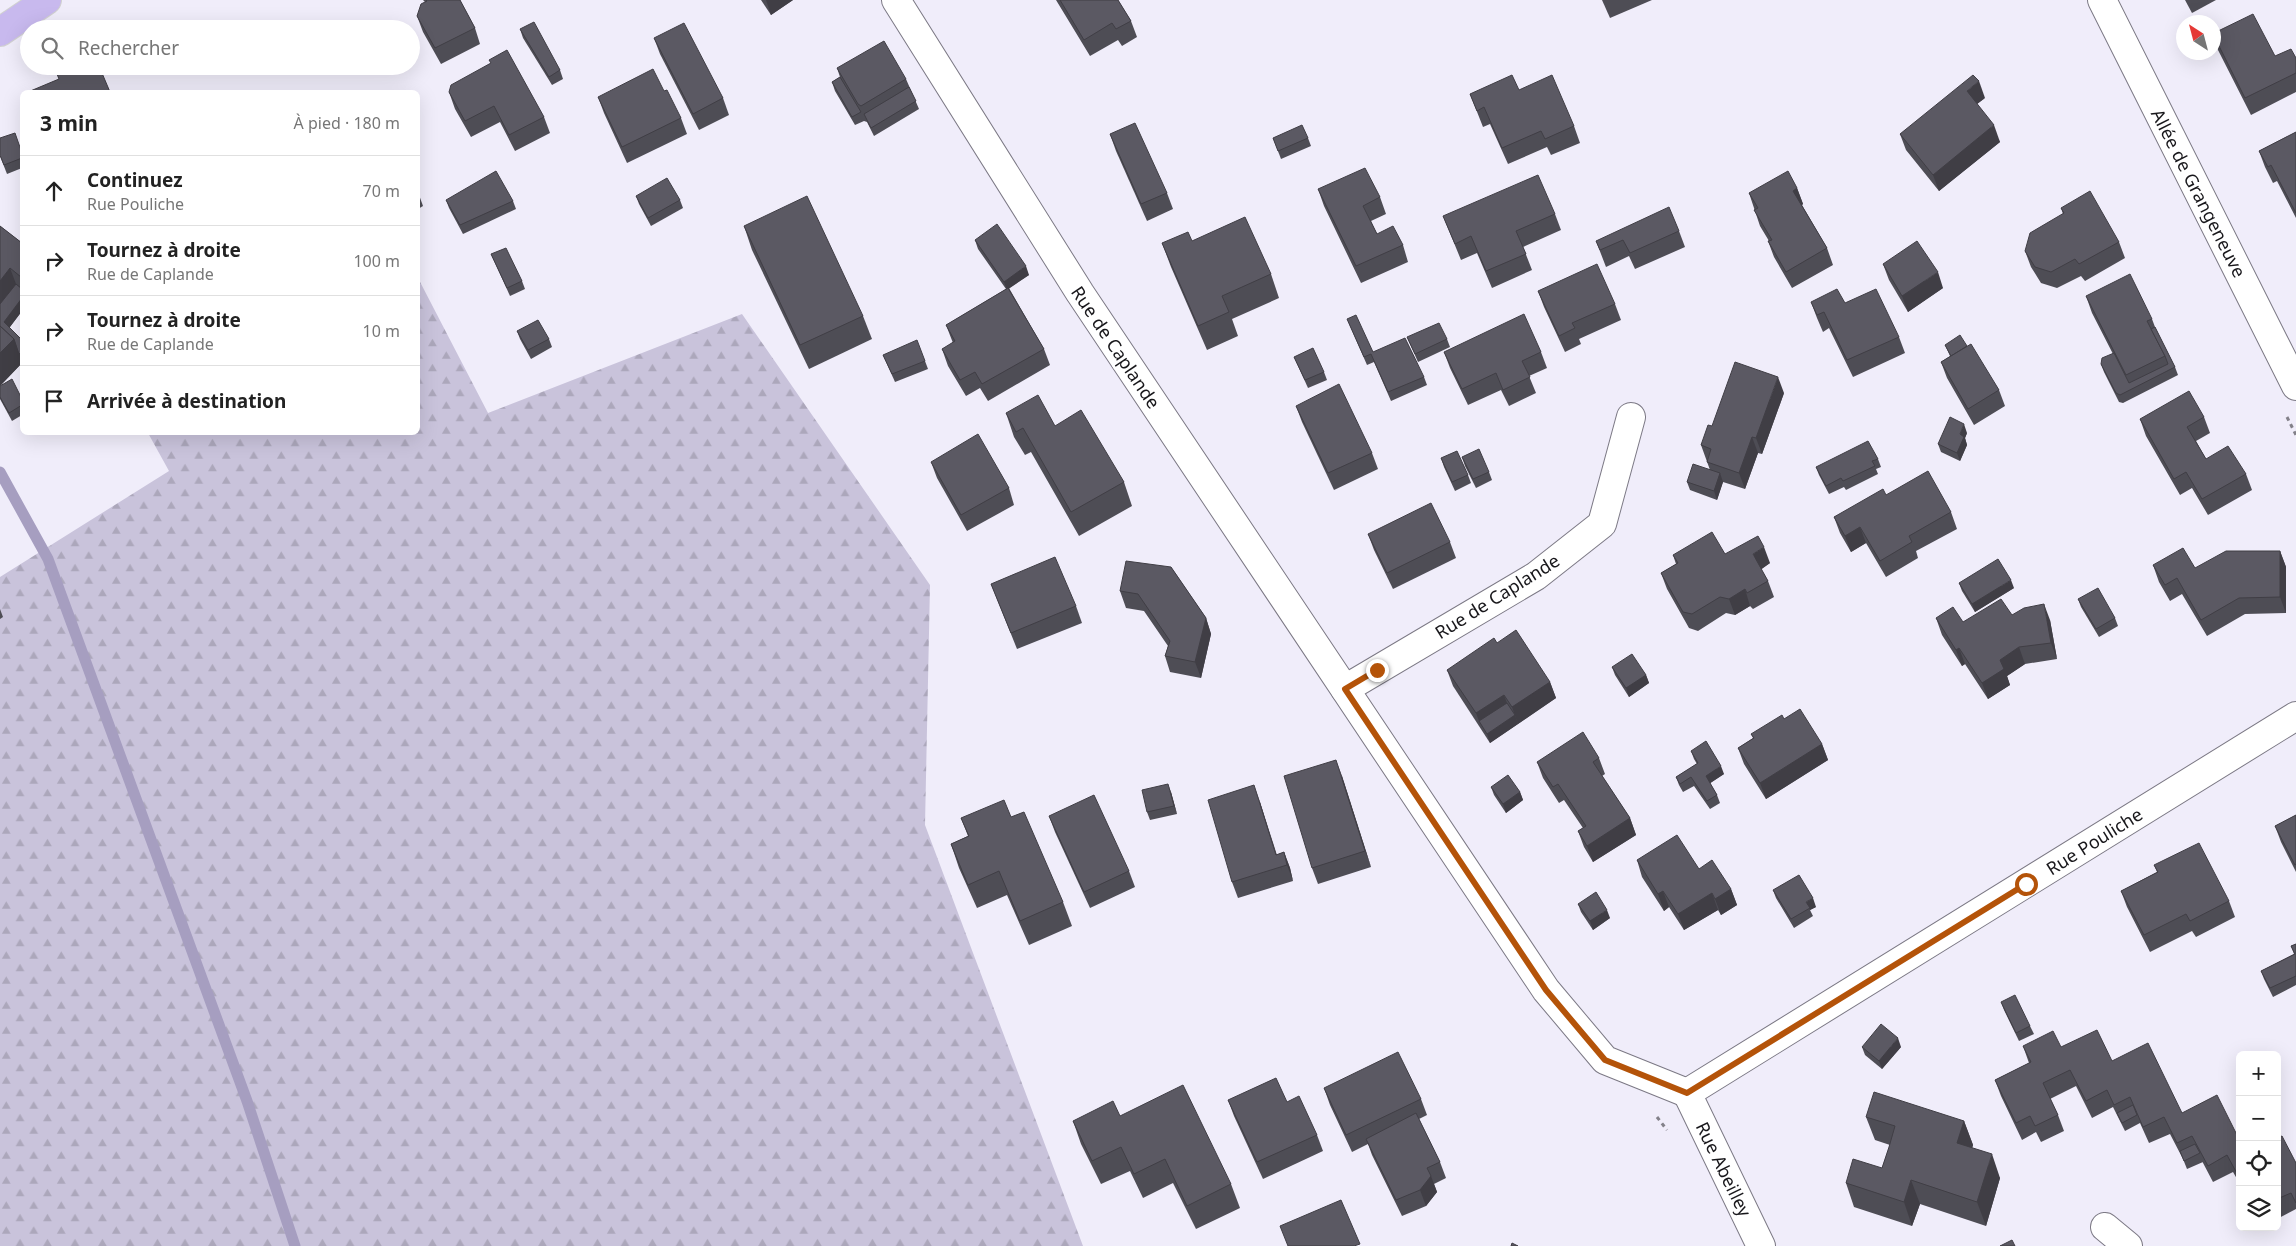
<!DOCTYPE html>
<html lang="fr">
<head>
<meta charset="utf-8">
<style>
  :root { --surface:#fff; --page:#f6f6f6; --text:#222; --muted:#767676; --line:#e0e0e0 }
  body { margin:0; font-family:"Noto Sans",sans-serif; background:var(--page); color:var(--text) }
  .controls { position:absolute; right:15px; bottom:15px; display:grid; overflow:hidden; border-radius:8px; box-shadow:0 5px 20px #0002 }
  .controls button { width:45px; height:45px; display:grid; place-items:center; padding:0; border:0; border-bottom:1px solid var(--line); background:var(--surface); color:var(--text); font:25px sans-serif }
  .compass { position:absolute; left:2176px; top:15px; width:45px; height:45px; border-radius:50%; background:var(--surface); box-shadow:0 5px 20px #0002; rotate:324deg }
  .stop { position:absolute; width:15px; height:15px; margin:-11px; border:4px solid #b45309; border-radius:50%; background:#fff }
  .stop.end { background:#b45309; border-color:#fff; box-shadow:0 1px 5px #0008 }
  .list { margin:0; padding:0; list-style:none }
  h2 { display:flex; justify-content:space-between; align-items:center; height:65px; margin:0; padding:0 20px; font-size:21px }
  h2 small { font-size:16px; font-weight:400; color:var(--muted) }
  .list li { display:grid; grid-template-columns:32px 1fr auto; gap:15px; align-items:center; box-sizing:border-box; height:70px; padding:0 20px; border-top:1px solid var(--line) }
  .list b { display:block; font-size:19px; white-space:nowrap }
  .list p { margin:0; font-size:16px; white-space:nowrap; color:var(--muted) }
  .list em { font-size:16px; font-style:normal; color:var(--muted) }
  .icon { flex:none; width:28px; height:28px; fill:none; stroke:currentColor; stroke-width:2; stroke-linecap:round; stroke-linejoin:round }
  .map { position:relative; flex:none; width:2296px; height:1246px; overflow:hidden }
  .search { position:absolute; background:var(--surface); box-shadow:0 5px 20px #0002; left:20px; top:20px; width:400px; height:55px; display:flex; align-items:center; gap:12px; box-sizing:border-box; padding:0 18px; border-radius:28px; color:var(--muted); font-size:19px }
  .panel { position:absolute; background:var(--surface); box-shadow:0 5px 20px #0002; left:20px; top:90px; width:400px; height:345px; border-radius:8px }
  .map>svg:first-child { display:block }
  .forest { fill:url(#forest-firs) }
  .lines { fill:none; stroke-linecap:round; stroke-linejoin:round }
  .stream { stroke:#a69ec0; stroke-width:11 }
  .minor-casing { stroke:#7c7985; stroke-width:30 }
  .major-casing { stroke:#d1d1d1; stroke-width:30 }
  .path { stroke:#838189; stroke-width:3; stroke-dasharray:4 4; stroke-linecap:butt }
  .minor { stroke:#fff; stroke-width:28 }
  .major { stroke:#c8b9ee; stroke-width:28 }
  .wall { fill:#4e4d55 }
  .shaded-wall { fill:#403e45 }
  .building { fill:#5b5963; stroke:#403e45 }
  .route { stroke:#b45309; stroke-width:6 }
  .labels { text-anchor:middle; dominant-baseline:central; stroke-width:5; stroke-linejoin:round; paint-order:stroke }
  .street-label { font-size:18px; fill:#18171b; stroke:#fff }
</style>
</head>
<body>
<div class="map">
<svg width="2296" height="1246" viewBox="0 0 2296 1246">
  <defs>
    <pattern id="forest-firs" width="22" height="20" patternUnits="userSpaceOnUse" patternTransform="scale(1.25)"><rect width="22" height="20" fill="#c9c3db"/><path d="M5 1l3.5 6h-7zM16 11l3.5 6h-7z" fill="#aca7bb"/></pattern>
  </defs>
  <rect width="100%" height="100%" fill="#f0edfa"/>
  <!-- forest -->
  <polygon class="forest" points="418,278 488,413 742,314 930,585 925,825 1083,1246 0,1246 0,577 169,471 148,433 418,432"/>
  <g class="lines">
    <!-- stream -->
    <polyline class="stream" points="0,472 48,559 247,1101 295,1246"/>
    <!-- minor casing -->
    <g class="minor-casing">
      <g id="minor">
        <polyline points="896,0 1080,293 1546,990 1605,1060 1687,1093"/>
        <polyline points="2102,0 2296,386"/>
        <polyline points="1345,689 1536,576 1602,524 1631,417"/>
        <polyline points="1687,1093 2296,716"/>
        <polyline points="1687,1093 1761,1246"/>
        <polyline points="2105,1227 2128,1246"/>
      </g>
    </g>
    <!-- major casing -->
    <g class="major-casing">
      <polyline id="major" points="0,32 47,0"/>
    </g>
    <!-- path -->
    <g class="path">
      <polyline points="2287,417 2296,435"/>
      <polyline points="1657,1117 1667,1130"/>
    </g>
    <!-- minor -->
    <use href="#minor" class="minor"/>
    <!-- major -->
    <use href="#major" class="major"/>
  </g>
  <!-- wall -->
  <g class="wall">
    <polygon points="423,0 460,0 475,28 480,44 441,64 423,32 417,16 425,2"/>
    <polygon points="761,0 793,0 771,15"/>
    <polygon points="1056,0 1118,0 1131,21 1137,37 1122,46 1118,40 1090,56"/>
    <polygon points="1602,0 1652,0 1610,18"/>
    <polygon points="2185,0 2216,0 2192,13"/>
    <polygon points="520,29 560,70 563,79 552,85 523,38"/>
    <polygon points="2214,33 2275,56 2296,58 2296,92 2251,115 2218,50 2214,37"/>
    <polygon points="654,38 723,98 729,115 699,130 660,54"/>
    <polygon points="837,68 906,79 919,109 874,136 867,122 864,121 855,125 835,91 832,82 840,77"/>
    <polygon points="1519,90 1574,126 1580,143 1551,155 1547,147 1508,164 1490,124 1483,127 1470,94"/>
    <polygon points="664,91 681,118 687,134 627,163 604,113 598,97"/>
    <polygon points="449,92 544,117 550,133 515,151 500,122 471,137 455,109"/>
    <polygon points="1985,98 1977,104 2000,142 1939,191 1906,150 1900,134"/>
    <polygon points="2296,132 2296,218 2277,181 2273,183 2265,167 2259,151"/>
    <polygon points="1110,134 1167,193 1173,209 1147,221 1116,151"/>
    <polygon points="1273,138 1308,138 1311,146 1281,159"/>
    <polygon points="22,153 22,168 7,174 0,156"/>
    <polygon points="1797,188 1803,204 1802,205 1827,248 1833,265 1792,288 1774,257 1768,241 1769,241 1760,226 1749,193"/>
    <polygon points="1318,189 1380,197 1386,214 1371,221 1377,234 1403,245 1408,262 1361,283 1324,206"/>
    <polygon points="418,192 423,206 418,209"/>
    <polygon points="636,196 680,200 683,208 651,226 639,204"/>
    <polygon points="446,200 513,201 516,209 463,234 449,208"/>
    <polygon points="2061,208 2119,242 2125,258 2085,281 2081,276 2057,288 2041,283 2031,267 2025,251 2063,214"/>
    <polygon points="1555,214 1561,230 1523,247 1532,270 1492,288 1477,253 1461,260 1443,216"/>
    <polygon points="0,226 22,243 22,311 9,328 22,340 22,363 0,386"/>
    <polygon points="744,226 863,316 872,339 809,369 752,250"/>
    <polygon points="1679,231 1685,247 1635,269 1629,256 1606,267 1596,241"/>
    <polygon points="975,240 1029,275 1009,288 1044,349 1050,365 988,401 980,388 966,396 948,366 942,349 953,343 946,325 1006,289 978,249"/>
    <polygon points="1192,241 1271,274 1279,298 1232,319 1238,336 1207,350 1171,267 1162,243"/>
    <polygon points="491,254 522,281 525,289 510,296"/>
    <polygon points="1883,264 1943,288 1908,312 1889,280"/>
    <polygon points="1538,291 1615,304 1621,320 1579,339 1581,344 1565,352 1544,307"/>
    <polygon points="2086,296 2152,319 2155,327 2175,367 2178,375 2123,403 2119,402 2104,372 2101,364 2113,354 2092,313"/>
    <polygon points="1811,302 1845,303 1899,337 1905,353 1853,377 1829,328 1823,332 1817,318"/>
    <polygon points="1347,319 1373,352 1424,377 1427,385 1391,401 1374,362 1367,365"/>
    <polygon points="517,331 549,339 552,347 531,359 520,339"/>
    <polygon points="1407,337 1447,339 1450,347 1418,362"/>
    <polygon points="1945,345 1967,346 1999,390 2005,406 1974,425 1947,378 1941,362 1950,356"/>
    <polygon points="1444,352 1541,352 1547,368 1529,376 1536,393 1509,406 1501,390 1468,405 1450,368"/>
    <polygon points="883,355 925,361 928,369 895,382"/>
    <polygon points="1294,357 1324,372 1327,380 1308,388"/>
    <polygon points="0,386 22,399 22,415 12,421 0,399"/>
    <polygon points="1784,393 1762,454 1758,453 1745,489 1723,482 1717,500 1690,490 1687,482 1710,470 1701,445 1712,426"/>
    <polygon points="1296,406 1372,453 1378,469 1334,490 1302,422"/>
    <polygon points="1006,413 1055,426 1124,482 1132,506 1079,536 1031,452 1025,455 1014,437"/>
    <polygon points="2204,417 2210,433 2196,441 2206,459 2246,474 2252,490 2208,515 2192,488 2180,495 2146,436 2140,419"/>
    <polygon points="1967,433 1965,438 1967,445 1960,461 1941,452 1938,444"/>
    <polygon points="1462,457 1489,472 1492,480 1476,488 1465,466"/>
    <polygon points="1441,458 1468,475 1471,483 1455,491 1444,467"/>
    <polygon points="1878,459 1881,467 1876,469 1878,474 1846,490 1844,487 1829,494 1819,475 1816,467"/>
    <polygon points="931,462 1009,488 1014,505 967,531 937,478"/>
    <polygon points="1886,495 1951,512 1957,529 1916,551 1918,558 1886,577 1866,543 1851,552 1840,533 1834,517"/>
    <polygon points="1368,534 1450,542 1456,558 1393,589 1374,550"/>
    <polygon points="2280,551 2286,567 2286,613 2245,614 2207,636 2182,594 2170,601 2159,582 2153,565 2195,568"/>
    <polygon points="1725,554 1770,563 1761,569 1768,581 1774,597 1753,609 1750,606 1735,615 1726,613 1698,631 1689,628 1667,589 1661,573 1676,564 1673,555"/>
    <polygon points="1171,567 1206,618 1211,634 1201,678 1170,672 1165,656 1168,646 1144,611 1126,608 1120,591"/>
    <polygon points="1959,583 2014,588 1975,612 1962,591"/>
    <polygon points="991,584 1076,606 1082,623 1017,649"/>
    <polygon points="2078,599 2115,618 2118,626 2099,637 2081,607"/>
    <polygon points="0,609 3,617 0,619"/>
    <polygon points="2012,615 2050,620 2057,659 2025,664 2007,676 2010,685 1988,699 1965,664 1962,666 1942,635 1936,618 1963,622"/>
    <polygon points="1497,643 1550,682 1556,698 1490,743 1453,686 1447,670"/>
    <polygon points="1612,667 1646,675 1649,683 1629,697 1615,675"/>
    <polygon points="1751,734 1822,744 1828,760 1766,799 1744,764 1738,748 1753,738"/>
    <polygon points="1691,751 1724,774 1710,783 1717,795 1720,803 1710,809 1694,786 1683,792 1679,785 1676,777 1697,764 1694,759"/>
    <polygon points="1599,758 1605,774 1602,776 1630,818 1636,835 1593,862 1584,847 1578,831 1583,828 1564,800 1559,803 1543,778 1537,762"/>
    <polygon points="1342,776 1371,867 1318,884 1312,868"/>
    <polygon points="1491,787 1520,792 1523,800 1506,813 1494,795"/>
    <polygon points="1171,792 1177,814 1150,820 1147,812"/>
    <polygon points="1260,802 1276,855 1284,852 1290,868 1293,881 1238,898 1232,882"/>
    <polygon points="2296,815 2296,872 2281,842 2275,826"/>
    <polygon points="1049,816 1129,871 1135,887 1090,908 1055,832"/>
    <polygon points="1011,817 1063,902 1072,926 1029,945 1007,895 977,908 959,868 951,844 968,836 961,818"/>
    <polygon points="1637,860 1699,869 1731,889 1737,905 1721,915 1718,910 1684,930 1669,907 1664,911 1642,877"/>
    <polygon points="2154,865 2229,901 2235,917 2196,937 2192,931 2150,952 2127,907 2121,891 2157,872"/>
    <polygon points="1773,890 1816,907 1810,910 1813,916 1794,928 1776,898"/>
    <polygon points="1578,904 1610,918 1593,930 1581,912"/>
    <polygon points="2296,944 2296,985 2273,997 2264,979 2261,971 2294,954 2291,946"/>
    <polygon points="2001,1002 2030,1026 2034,1034 2019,1041 2004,1010"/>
    <polygon points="2023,1046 2061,1047 2112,1061 2182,1113 2240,1141 2240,1184 2233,1172 2213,1182 2202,1161 2203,1162 2187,1169 2183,1159 2170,1134 2149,1143 2140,1123 2125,1131 2113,1107 2092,1118 2076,1086 2050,1099 2058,1115 2064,1131 2041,1142 2036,1132 2022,1140 2001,1096 1995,1080 2029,1063"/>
    <polygon points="1862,1047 1901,1047 1882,1069 1865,1055"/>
    <polygon points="1324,1088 1421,1099 1427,1115 1419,1119 1440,1162 1446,1178 1434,1184 1437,1192 1426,1206 1402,1216 1372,1155 1368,1144 1352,1152 1330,1105"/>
    <polygon points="1228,1100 1317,1135 1323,1151 1263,1179 1234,1116"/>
    <polygon points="1120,1116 1231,1184 1240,1208 1196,1229 1173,1183 1143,1198 1130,1171 1101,1184 1081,1144 1073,1121"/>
    <polygon points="1866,1117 1964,1121 1973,1145 1972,1148 2000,1178 1986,1226 1920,1204 1912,1226 1854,1207 1846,1183 1882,1168 1890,1145 1875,1140"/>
    <polygon points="2277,1138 2296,1163 2296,1209 2277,1219"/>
  </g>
  <!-- shaded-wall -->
  <g class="shaded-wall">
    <polygon points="766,0 793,0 771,15"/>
    <polygon points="1979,81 1985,98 1973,107 1967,91"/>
    <polygon points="1994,125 2000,142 1939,191 1933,175"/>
    <polygon points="1797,188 1803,204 1799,207 1793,191"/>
    <polygon points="1026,266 1029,275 1007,290 1004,282"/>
    <polygon points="10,268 19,292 0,316 0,281"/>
    <polygon points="1938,272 1943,288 1908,312 1902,296"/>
    <polygon points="22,298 22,311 7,331 4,322"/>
    <polygon points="14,339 22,351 22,363 0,386 0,353"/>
    <polygon points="1778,377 1784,393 1762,454 1756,438"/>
    <polygon points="1964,424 1967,433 1965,438 1967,445 1960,461 1957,453 1960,434"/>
    <polygon points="1752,437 1758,453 1745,489 1739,473"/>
    <polygon points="1720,473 1723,482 1717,500 1714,491"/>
    <polygon points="1860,527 1866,543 1851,552 1845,536"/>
    <polygon points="1764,547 1770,563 1759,571 1753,554"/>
    <polygon points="2280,551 2286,567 2286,613 2280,597"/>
    <polygon points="2011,580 2014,588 1975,612 1972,604"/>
    <polygon points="1745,589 1750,606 1735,615 1729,599"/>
    <polygon points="2044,604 2050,620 2057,659 2051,643"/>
    <polygon points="1206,618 1211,634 1201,678 1195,662"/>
    <polygon points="2019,647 2025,664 2007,676 2010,685 1988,699 1982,683 2000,660"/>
    <polygon points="1959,648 1965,664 1962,666 1956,650"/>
    <polygon points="1646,675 1649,683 1629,697 1626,688"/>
    <polygon points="1550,682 1556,698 1518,724 1512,707"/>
    <polygon points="1504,695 1510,711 1479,721 1476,713"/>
    <polygon points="1515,715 1518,724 1490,743 1487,734"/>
    <polygon points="1822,744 1828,760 1766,799 1760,783"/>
    <polygon points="1336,760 1342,776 1371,867 1365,851"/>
    <polygon points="1721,766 1724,774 1709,784 1706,776"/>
    <polygon points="1168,784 1171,792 1177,814 1174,806"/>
    <polygon points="1254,785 1260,802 1282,871 1276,855"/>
    <polygon points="1520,792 1523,800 1506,813 1503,804"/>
    <polygon points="1630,818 1636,835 1593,862 1587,846"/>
    <polygon points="1284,852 1290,868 1293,881 1287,865"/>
    <polygon points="1731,889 1737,905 1721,915 1715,899"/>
    <polygon points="1663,891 1669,907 1664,911 1658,894"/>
    <polygon points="1712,893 1718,910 1684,930 1678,914"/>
    <polygon points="1813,898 1816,907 1810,910 1806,902"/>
    <polygon points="1607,910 1610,918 1593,930 1590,921"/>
    <polygon points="1898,1038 1901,1047 1882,1069 1879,1061"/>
    <polygon points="1964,1121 1973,1145 1966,1167 1957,1143"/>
    <polygon points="1992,1154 2000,1178 1986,1226 1977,1202"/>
    <polygon points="1431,1176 1437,1192 1426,1206 1420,1190"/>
    <polygon points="1911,1180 1920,1204 1912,1226 1904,1202"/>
  </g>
  <!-- building -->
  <g class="building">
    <polygon points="426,0 460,0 475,28 435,48 417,16 421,4 427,1"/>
    <polygon points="1060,0 1118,0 1131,21 1116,29 1112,23 1084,40"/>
    <polygon points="2253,14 2275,56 2291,49 2296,58 2296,73 2245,98 2214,36 2214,33"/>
    <polygon points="534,22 560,70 549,77 520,29"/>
    <polygon points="684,23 723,98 693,114 654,38"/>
    <polygon points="884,41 906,79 861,106 858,104 837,68"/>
    <polygon points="507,50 544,117 509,135 494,106 465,121 449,92 451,85 491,63 489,60"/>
    <polygon points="75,66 99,66 110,92 28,92 59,79 57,74"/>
    <polygon points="653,69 664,91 667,90 681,118 622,147 598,97"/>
    <polygon points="1512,75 1519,90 1552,75 1574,126 1545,139 1541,131 1502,148 1484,107 1477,111 1470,94"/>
    <polygon points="1973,75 1979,81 1967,91 1994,125 1933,175 1900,134"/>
    <polygon points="840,77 861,112 852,117 832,82"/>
    <polygon points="909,87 916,101 871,128 864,114"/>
    <polygon points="1135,123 1167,193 1141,204 1110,134"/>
    <polygon points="1302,125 1308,138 1278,151 1273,138"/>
    <polygon points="2296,132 2296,213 2271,165 2268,167 2259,151"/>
    <polygon points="15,133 22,153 22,158 4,165 0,155 0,138"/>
    <polygon points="1365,168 1380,197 1363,206 1377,234 1393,226 1403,245 1356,266 1318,189"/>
    <polygon points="496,171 513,201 460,225 446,200"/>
    <polygon points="1788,171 1797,188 1793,191 1827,248 1786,272 1768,241 1772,240 1754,210 1758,208 1749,193"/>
    <polygon points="1538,175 1555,214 1516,231 1526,254 1486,271 1471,236 1455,244 1443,216"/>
    <polygon points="667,178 680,200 648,218 636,196"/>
    <polygon points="2090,191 2119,242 2079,264 2075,259 2051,272 2035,267 2025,251 2030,233 2064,213 2061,208"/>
    <polygon points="807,196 863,316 800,345 744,226"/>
    <polygon points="1669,207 1679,231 1630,253 1623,240 1600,250 1596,241"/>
    <polygon points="1245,217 1271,274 1222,296 1229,312 1198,326 1162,243 1188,232 1192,241"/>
    <polygon points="997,224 1026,266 1004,282 975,240"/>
    <polygon points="0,226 22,243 22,276 21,277 10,268 0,281"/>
    <polygon points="1917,241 1938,272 1902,296 1883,264"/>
    <polygon points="506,248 522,281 507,288 491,254"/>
    <polygon points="1597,264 1615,304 1572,323 1575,328 1559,336 1538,291"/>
    <polygon points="2130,274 2152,319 2147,321 2165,356 2126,375 2086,296"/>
    <polygon points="16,284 22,289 22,298 4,322 22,340 22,351 19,354 14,339 0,326 0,304"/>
    <polygon points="1008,288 1044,349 982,384 975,372 960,380 942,349 955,341 946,325"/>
    <polygon points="1837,289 1845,303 1876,289 1899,337 1847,360 1824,312 1817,315 1811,302"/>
    <polygon points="1524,314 1541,352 1522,361 1530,377 1503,390 1496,373 1462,389 1444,352"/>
    <polygon points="1356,315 1373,352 1405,338 1424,377 1388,392 1371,354 1364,357 1347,319"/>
    <polygon points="538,320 549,339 528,350 517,331"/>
    <polygon points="1439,323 1447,339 1415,354 1407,337"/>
    <polygon points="0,326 14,339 0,353"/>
    <polygon points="2155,327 2175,367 2120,395 2116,393 2101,364 2102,358 2114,353 2129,383 2168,364 2165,356 2151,329"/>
    <polygon points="1960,335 1967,346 1951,356 1945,345"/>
    <polygon points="917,340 925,361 892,374 883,355"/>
    <polygon points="1971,344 1999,390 1968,409 1941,362"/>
    <polygon points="1313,348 1324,372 1305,380 1294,357"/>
    <polygon points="1735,362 1778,377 1756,438 1752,437 1739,473 1707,462 1711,449 1701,445 1708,425 1712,426"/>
    <polygon points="12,379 22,399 22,405 9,413 0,397 0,386"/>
    <polygon points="1339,384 1372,453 1328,473 1296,406"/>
    <polygon points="2189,391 2204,417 2187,427 2206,459 2228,446 2246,474 2202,499 2186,472 2174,479 2140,419"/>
    <polygon points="1038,395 1055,426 1081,410 1124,482 1071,512 1023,428 1016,432 1006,413"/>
    <polygon points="1950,417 1964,424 1960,434 1964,437 1957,453 1938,444"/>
    <polygon points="978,434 1009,488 961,515 931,462"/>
    <polygon points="1868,441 1878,459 1872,461 1875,466 1843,481 1841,478 1826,486 1816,467"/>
    <polygon points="1479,449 1489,472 1473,479 1462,457"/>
    <polygon points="1457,451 1468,475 1452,482 1441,458"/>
    <polygon points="1693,464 1720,473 1714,491 1687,482"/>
    <polygon points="1928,471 1951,512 1909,536 1912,542 1880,561 1860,527 1845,536 1834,517 1883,489 1886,495"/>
    <polygon points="1431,503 1450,542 1387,573 1368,534"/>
    <polygon points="1712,532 1725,554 1758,536 1764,547 1753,554 1768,581 1747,593 1745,589 1729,599 1720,597 1692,614 1683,612 1661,573 1678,563 1673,555"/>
    <polygon points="2183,548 2195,568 2226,551 2280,551 2280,597 2239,598 2201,620 2177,578 2165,585 2153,565"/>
    <polygon points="1055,557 1076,606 1011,633 991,584"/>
    <polygon points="1998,559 2011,580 1972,604 1959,583"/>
    <polygon points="1126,561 1171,567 1206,618 1195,662 1165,656 1170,641 1138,594 1120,591"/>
    <polygon points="2098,588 2115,618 2096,629 2078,599"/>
    <polygon points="2001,599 2012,615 2024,608 2044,604 2051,643 2019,647 2000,660 2004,669 1982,683 1959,648 1956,650 1936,618 1953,607 1963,622"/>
    <polygon points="1516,630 1550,682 1512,707 1504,695 1476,713 1447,670 1494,638 1497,643"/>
    <polygon points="1632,654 1646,675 1626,688 1612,667"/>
    <polygon points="1507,703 1515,715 1487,734 1479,721"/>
    <polygon points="1800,709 1822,744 1760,783 1738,748 1754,738 1751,734 1782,715 1784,719"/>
    <polygon points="1583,732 1599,758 1593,762 1630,818 1587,846 1578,831 1586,826 1558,784 1553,787 1537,762"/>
    <polygon points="1706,741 1721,766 1706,776 1717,795 1707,801 1691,777 1680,784 1676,777 1698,763 1691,751"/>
    <polygon points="1336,760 1365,851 1312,868 1284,776"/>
    <polygon points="1508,775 1520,792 1503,804 1491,787"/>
    <polygon points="1168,784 1174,806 1147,812 1142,790"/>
    <polygon points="1254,785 1276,855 1284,852 1287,865 1232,882 1208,800"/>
    <polygon points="1094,795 1129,871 1084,892 1049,816"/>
    <polygon points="1004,800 1011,817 1024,812 1063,902 1020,921 999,871 968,885 951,844 969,836 961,818"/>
    <polygon points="2296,815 2296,864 2295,865 2275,826"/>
    <polygon points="1677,835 1699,869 1712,860 1731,889 1715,899 1712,893 1678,914 1663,891 1658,894 1637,860"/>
    <polygon points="2199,843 2229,901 2190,921 2186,914 2144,935 2121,891 2158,872 2154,865"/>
    <polygon points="1799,875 1813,898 1806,902 1810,908 1791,919 1773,890"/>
    <polygon points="1596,892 1607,910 1590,921 1578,904"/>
    <polygon points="2296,944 2296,976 2270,988 2261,971 2295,954 2291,946"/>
    <polygon points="2015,995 2030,1026 2016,1033 2001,1002"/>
    <polygon points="1881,1024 1898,1038 1879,1061 1862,1047"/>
    <polygon points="2097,1030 2112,1061 2148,1043 2182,1113 2217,1095 2240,1141 2240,1179 2227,1155 2208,1166 2192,1136 2177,1143 2164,1117 2143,1127 2130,1097 2114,1105 2107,1090 2086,1101 2070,1070 2043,1083 2058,1115 2035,1126 2030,1116 2016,1123 1995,1080 2031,1062 2023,1046 2053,1031 2061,1047"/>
    <polygon points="1398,1052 1421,1099 1346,1135 1324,1088"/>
    <polygon points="1276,1078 1287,1102 1299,1096 1317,1135 1257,1162 1228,1100"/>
    <polygon points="1183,1085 1231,1184 1187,1206 1165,1159 1134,1174 1121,1147 1092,1161 1073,1121 1113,1101 1120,1116"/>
    <polygon points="1874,1092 1964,1121 1957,1143 1992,1154 1977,1202 1911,1180 1904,1202 1846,1183 1853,1159 1882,1168 1889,1147 1895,1126 1866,1117"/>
    <polygon points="2133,1105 2137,1115 2122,1123 2117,1113"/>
    <polygon points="1416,1113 1440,1162 1427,1168 1431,1176 1420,1190 1396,1200 1366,1139"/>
    <polygon points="2282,1136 2296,1163 2296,1203 2291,1193 2277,1199 2277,1138"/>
    <polygon points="2195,1144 2200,1153 2184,1161 2180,1151"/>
    <polygon points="1341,1200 1360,1244 1354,1246 1288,1246 1280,1226"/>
    <polygon points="2012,1240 2015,1246 2000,1246"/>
    <polygon points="1512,1243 1518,1246 1511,1246"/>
  </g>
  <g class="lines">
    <!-- route -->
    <polyline class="route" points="1377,670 1345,689 1546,990 1605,1060 1687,1093 2026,884"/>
  </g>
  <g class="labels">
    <!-- street labels -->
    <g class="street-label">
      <text transform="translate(2199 193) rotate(63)">Allée de Grangeneuve</text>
      <text transform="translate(1116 347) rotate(56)">Rue de Caplande</text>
      <text transform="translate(1497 596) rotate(-32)">Rue de Caplande</text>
      <text transform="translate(2094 841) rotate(-32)">Rue Pouliche</text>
      <text transform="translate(1724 1169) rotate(64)">Rue Abeilley</text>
    </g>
  </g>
</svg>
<div class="controls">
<button>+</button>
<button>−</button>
<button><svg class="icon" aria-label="locate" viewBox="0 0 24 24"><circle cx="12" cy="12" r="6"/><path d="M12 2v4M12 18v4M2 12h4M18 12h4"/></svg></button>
<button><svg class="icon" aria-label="layers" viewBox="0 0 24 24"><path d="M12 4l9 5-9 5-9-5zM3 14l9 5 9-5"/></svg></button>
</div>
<svg class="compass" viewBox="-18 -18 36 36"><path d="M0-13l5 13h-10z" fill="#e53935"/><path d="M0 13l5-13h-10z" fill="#767676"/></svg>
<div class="stop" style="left:2026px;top:884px"></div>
<div class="stop end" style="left:1377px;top:670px"></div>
<div class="search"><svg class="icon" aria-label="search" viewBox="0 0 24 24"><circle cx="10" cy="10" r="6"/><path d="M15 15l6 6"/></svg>Rechercher</div>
<section class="panel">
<h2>3 min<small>À pied · 180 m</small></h2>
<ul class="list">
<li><svg class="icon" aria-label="ahead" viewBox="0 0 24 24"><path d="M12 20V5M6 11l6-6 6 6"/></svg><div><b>Continuez</b><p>Rue Pouliche</p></div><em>70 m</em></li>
<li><svg class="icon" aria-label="right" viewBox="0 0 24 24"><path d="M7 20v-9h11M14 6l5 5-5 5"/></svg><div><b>Tournez à droite</b><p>Rue de Caplande</p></div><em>100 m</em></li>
<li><svg class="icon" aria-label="right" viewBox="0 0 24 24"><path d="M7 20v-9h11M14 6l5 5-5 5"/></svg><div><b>Tournez à droite</b><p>Rue de Caplande</p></div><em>10 m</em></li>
<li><svg class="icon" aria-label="arrive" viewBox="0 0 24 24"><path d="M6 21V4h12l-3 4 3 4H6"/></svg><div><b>Arrivée à destination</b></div></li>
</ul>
</section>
</div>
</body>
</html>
